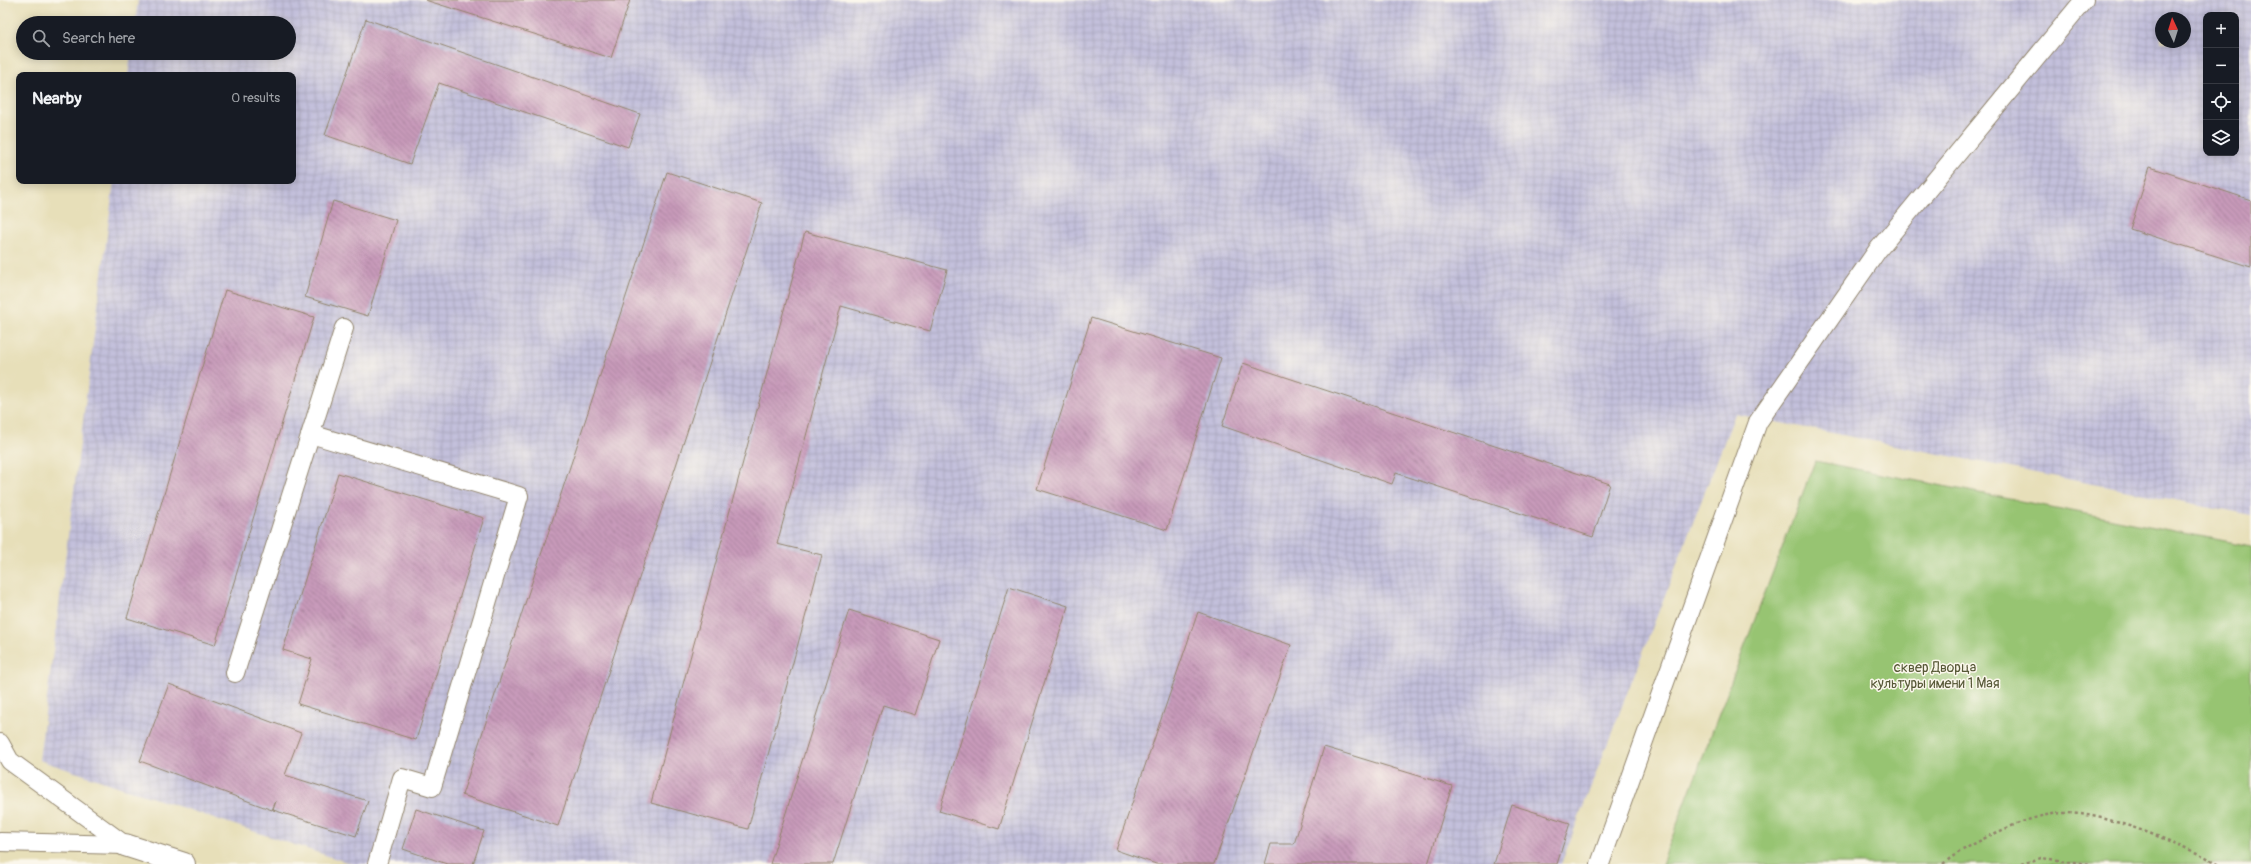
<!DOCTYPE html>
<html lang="en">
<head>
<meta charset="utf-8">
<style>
  :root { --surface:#171b24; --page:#242831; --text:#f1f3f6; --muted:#9ea1a6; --line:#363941 }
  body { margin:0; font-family:Pangolin,sans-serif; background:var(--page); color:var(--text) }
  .controls { position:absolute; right:12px; top:12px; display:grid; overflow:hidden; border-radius:8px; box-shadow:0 2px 10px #0003 }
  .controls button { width:36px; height:36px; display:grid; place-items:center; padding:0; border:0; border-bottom:1px solid var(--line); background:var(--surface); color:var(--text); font:20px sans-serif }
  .compass { position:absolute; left:2155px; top:12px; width:36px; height:36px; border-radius:50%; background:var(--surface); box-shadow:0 2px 10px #0003; rotate:356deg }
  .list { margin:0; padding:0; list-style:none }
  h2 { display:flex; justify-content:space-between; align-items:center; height:52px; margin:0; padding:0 16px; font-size:17px }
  h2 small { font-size:13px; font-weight:400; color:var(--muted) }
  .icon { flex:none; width:22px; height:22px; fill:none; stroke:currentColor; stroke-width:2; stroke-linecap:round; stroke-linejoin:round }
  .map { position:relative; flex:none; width:2251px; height:864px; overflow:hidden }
  .search { position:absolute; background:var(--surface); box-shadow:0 2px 10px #0003; left:16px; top:16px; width:280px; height:44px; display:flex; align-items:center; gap:10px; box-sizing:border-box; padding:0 14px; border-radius:22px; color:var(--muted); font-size:15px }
  .panel { position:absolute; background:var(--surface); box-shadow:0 2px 10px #0003; left:16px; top:72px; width:280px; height:112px; border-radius:8px }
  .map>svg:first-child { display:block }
  .industrial { fill:url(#industrial-grid); fill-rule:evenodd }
  .park { fill:#97c472; stroke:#697748 }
  .building { fill:url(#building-back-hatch) }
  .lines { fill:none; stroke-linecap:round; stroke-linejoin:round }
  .service-casing { stroke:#91846c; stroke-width:20 }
  .minor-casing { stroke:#91846c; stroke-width:24 }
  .path { stroke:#91846c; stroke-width:2.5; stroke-dasharray:3 3; stroke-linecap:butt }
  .service { stroke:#fff; stroke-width:18 }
  .minor { stroke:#fff; stroke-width:22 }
  .labels { text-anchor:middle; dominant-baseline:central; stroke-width:3; stroke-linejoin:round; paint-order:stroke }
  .park-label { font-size:14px; fill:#575837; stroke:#fbf7ec }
</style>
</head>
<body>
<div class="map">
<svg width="2251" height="864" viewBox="0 0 2251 864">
  <defs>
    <pattern id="industrial-grid" width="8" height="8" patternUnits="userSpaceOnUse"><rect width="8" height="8" fill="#c3c0db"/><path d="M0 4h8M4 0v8" fill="none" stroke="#a8a5bc"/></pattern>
    <pattern id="building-back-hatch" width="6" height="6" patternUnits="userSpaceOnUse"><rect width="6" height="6" fill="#c79aba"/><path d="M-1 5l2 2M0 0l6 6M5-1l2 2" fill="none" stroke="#a37e97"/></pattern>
  </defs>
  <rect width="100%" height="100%" fill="#fbf7ec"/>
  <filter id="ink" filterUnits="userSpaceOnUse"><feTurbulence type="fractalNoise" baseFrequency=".025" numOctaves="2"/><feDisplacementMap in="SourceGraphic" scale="8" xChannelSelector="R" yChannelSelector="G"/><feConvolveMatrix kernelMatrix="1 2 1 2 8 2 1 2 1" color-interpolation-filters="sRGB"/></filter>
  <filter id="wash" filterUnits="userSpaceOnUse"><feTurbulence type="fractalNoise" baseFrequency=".012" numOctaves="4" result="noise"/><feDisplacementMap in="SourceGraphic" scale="16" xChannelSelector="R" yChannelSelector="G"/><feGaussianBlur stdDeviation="0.9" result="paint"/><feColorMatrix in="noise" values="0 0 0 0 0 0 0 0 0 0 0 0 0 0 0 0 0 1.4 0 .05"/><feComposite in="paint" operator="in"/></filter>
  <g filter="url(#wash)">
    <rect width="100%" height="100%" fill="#e7dfb9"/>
    <!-- industrial -->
    <path class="industrial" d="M138,0H2251V515L1735,414L1561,864H352L39,760L114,181H293V75H128L131,53H289V23H135ZM2206,15H2236V153H2206ZM2161,18H2185V42H2161Z"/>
    <!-- park -->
    <polygon class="park" points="1815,461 2251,546 2251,864 1662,864"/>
    <g id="blocks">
      <!-- building -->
      <g class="building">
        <polygon points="425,0 630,0 611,58"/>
        <polygon points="366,19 640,114 628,147 439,83 410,164 325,135"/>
        <polygon points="2150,167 2251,200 2251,267 2130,229"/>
        <polygon points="667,172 762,203 558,826 462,795"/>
        <polygon points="333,201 396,220 368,316 305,297"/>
        <polygon points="805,232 947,270 930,331 841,306 777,544 822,555 748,829 651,803"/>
        <polygon points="225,290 314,317 215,645 127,618"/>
        <polygon points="1091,318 1221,358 1167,530 1037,489"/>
        <polygon points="1243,363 1610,484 1593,537 1396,473 1392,484 1222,426"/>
        <polygon points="338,473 484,518 416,740 298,704 312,659 283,650"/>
        <polygon points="1009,587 1068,606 999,829 939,811"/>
        <polygon points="849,610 939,639 915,715 883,705 833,864 770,864"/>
        <polygon points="1198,612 1291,645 1214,864 1156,864 1116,850"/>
        <polygon points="169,684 301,733 285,775 368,801 356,836 273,810 276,801 272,810 140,761"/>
        <polygon points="1324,747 1452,786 1428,864 1265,864 1271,844 1294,844"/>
        <polygon points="1512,805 1570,823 1557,864 1494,864"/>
        <polygon points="416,809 484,831 473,864 447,864 403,849"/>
      </g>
    </g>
  </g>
  <g filter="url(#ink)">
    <use href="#blocks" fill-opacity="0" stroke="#91846c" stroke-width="1"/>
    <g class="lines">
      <!-- service casing -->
      <g class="service-casing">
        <g id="service">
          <polyline points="311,434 519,496 432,787 402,778 377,864"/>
          <polyline points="235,673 344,328"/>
          <polyline points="0,743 10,761 125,845"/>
          <polyline points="0,842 125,845"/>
          <polyline points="1600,864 1758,422 1877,251 2084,0"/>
        </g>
      </g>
      <!-- minor casing -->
      <g class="minor-casing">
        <polyline id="minor" points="125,845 184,864"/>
      </g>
      <!-- path -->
      <g class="path">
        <path d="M1943,864C1957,852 1972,845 1989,836C2013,825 2037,814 2064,813C2106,812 2182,845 2220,864"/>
        <polyline points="2021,864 2041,858 2090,864"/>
      </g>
      <!-- service -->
      <use href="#service" class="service"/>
      <!-- minor -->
      <use href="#minor" class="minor"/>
    </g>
  </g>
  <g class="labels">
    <!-- park labels -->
    <g class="park-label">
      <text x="1935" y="667">сквер Дворца<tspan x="1935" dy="16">культуры имени 1 Мая</tspan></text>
    </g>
  </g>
</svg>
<div class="controls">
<button>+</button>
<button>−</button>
<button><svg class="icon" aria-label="locate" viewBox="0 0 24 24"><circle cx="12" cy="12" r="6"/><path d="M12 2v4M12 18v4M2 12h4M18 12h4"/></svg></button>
<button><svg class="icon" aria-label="layers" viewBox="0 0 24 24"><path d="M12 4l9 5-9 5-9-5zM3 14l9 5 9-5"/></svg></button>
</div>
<svg class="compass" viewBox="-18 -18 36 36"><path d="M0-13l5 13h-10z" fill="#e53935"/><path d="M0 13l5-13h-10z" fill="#9ea1a6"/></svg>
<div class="search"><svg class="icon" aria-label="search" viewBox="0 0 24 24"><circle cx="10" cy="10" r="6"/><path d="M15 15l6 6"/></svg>Search here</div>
<section class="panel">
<h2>Nearby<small>0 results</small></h2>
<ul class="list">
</ul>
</section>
</div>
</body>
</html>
